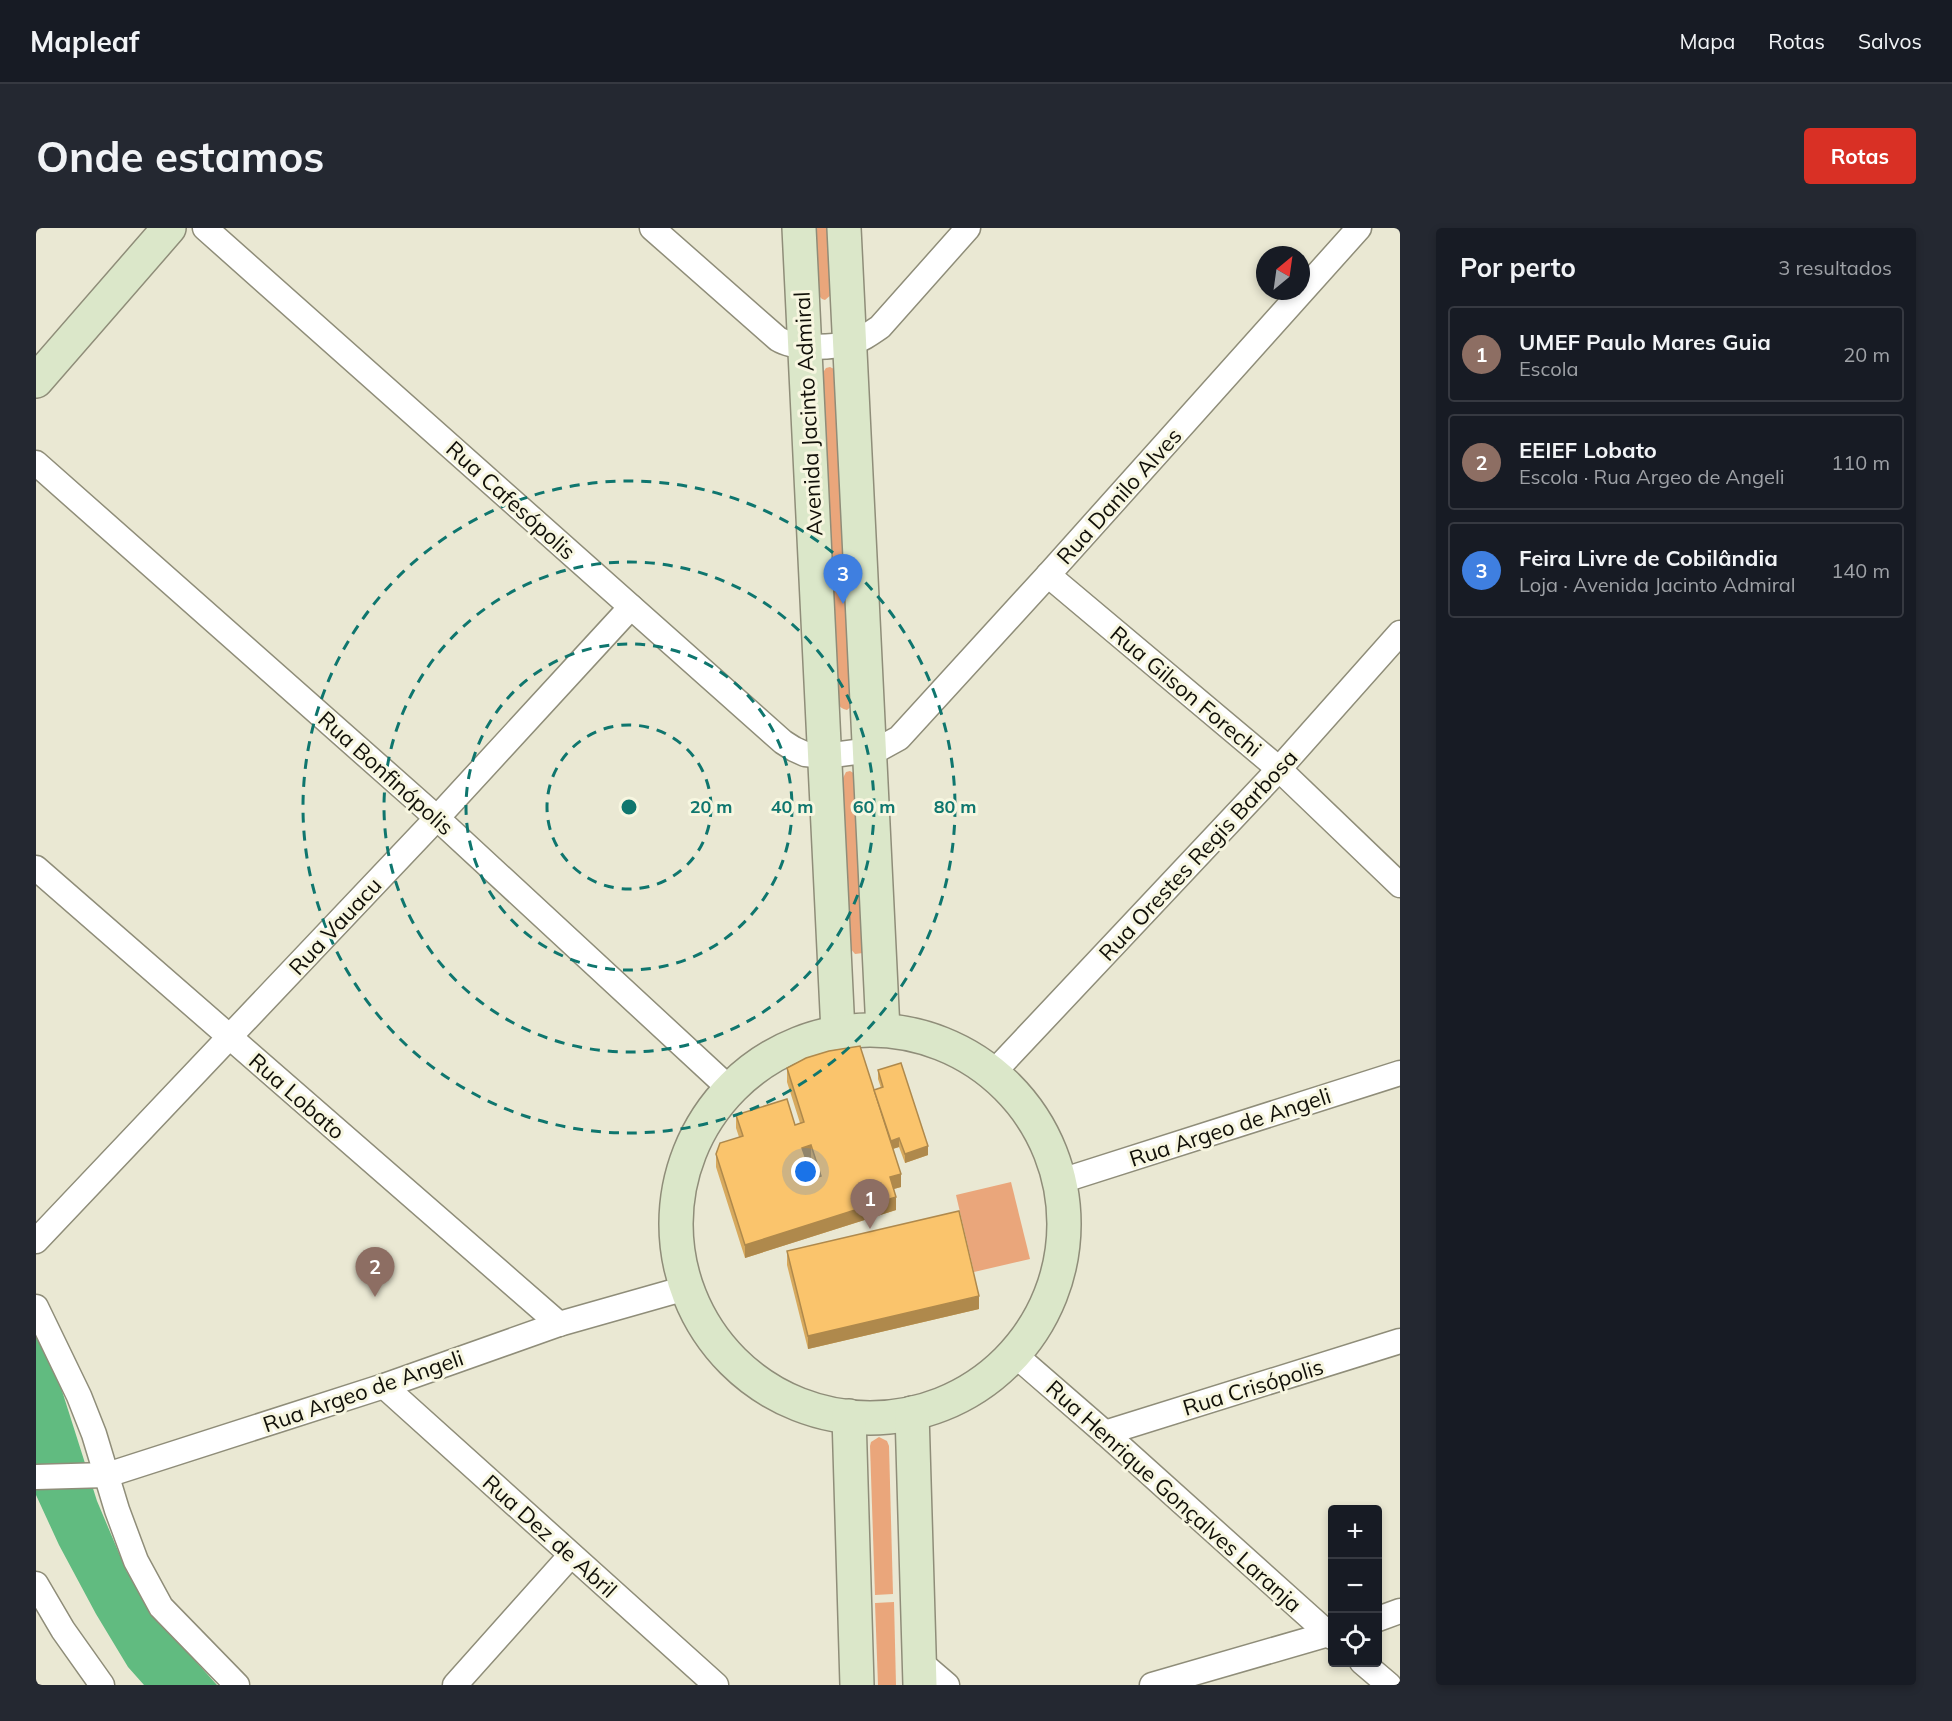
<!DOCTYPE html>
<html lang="pt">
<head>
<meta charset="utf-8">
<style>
  :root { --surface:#171b24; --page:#242831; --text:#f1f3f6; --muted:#9ea1a6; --line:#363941; --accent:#d93025 }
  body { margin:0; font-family:Mulish,sans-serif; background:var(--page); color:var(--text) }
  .controls { position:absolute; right:18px; bottom:18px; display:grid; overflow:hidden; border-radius:6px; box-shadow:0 3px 9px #0003 }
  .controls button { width:54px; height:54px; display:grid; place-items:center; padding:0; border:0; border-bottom:2px solid var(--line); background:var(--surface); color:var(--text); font:30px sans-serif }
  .compass { position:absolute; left:1220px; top:18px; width:54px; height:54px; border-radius:50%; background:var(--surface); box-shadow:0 3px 9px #0003; rotate:29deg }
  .you { position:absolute; left:770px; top:944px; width:21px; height:21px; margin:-15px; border:4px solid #fff; border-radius:50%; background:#1a73e8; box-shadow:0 0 0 9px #1a73e833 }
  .badge { display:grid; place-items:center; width:39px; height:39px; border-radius:50%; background:var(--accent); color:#fff; font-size:20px; font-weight:700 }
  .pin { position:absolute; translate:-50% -50px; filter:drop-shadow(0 2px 3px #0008) }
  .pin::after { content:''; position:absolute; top:32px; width:21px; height:18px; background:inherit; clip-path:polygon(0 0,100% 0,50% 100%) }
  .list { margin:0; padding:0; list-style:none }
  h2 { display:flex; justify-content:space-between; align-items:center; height:78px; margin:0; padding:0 24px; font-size:26px }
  h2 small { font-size:20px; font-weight:400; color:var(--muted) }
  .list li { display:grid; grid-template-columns:39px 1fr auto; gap:18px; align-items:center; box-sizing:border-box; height:96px; margin:0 12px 12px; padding:0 12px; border:2px solid var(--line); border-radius:6px }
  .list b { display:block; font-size:22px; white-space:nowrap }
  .list p { margin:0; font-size:20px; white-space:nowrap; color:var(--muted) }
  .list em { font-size:20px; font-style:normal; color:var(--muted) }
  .icon { flex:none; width:33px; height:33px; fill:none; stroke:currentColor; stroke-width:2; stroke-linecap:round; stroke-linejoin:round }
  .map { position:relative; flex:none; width:1364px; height:1457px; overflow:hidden; border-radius:6px }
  header { display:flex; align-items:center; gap:36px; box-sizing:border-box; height:84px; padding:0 30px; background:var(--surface); border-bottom:2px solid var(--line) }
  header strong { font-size:28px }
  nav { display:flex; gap:33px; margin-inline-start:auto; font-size:21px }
  .intro { display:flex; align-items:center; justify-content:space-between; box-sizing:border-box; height:144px; padding:0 36px }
  h1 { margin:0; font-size:42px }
  .button { padding:15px 27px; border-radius:6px; background:var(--accent); color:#fff; font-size:21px; font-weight:700 }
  main { display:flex; gap:36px; padding:0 36px }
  aside { flex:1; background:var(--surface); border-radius:6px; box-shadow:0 3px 9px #0003 }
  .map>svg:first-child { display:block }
  .green { fill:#eaa67b }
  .water { fill:#61bb80 }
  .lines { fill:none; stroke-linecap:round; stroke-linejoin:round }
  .street-casing { stroke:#8f8d79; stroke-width:27 }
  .secondary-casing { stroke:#8f8d79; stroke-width:36 }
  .street { stroke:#fff; stroke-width:24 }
  .secondary { stroke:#dbe7c9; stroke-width:33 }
  .wall { fill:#d7a95d; fill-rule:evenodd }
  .shaded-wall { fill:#af894c }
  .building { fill:#fac46c; stroke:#af894c; stroke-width:1.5; fill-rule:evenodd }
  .ring { fill:none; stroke:#0f766e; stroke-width:3; stroke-dasharray:10 8 }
  .labels { text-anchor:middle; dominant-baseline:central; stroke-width:6; stroke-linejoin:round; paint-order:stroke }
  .street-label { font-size:22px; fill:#111009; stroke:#f7f6e0 }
  .centre { fill:#0f766e; stroke:#f7f6e0; stroke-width:3 }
  .ring-label { font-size:18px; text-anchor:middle; font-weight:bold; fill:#0f766e; stroke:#f7f6e0; stroke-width:6; stroke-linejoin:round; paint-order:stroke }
</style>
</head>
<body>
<header>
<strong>Mapleaf</strong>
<nav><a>Mapa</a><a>Rotas</a><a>Salvos</a></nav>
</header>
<div class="intro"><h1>Onde estamos</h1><a class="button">Rotas</a></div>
<main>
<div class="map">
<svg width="1364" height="1457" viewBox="0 0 1364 1457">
  <rect width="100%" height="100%" fill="#eae8d3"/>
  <!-- green -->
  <g class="green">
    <polygon points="778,0 792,0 796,66 789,72 786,71 781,66"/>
    <path d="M794,139L800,142L817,477L811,482C806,481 803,479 802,474L786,146L790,140Z"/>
    <polygon points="814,543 821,547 827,725 819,726 814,720 806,552 810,544"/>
    <polygon points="975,954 994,1031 938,1044 920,967"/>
    <polygon points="843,1209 851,1213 853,1218 857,1366 839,1367 834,1218 835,1214"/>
    <polygon points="858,1374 860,1457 842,1457 839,1375"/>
  </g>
  <!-- water -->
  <polygon class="water" points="0,1098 15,1128 61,1273 91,1344 113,1381 181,1457 108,1457 92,1439 60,1386 23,1317 0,1267"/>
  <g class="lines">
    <!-- street casing -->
    <g class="street-casing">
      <g id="street">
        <polyline points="169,0 747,514 758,521 769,526 789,528 843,521 863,510 1012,347 1323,0"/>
        <path d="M616,0L742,111C758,121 795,120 813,115C824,113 834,106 844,99L932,0"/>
        <polyline points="0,235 401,590 694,861"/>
        <polyline points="1012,347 1243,541 1364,657"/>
        <polyline points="0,640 523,1096"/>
        <polyline points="957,845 1243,541 1364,405"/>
        <polyline points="1025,953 1364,845"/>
        <polyline points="0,1013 401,590 595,379"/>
        <polyline points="0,1079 43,1168 58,1206 81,1282 100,1333 125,1379 201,1457"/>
        <polyline points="978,1126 1069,1205 1296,1409"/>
        <polyline points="348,1158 680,1457"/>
        <polyline points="1069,1205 1364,1113"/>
        <polyline points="0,1249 71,1247 348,1158 523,1096 650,1060"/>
        <polyline points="0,1356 27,1402 66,1457"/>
        <polyline points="1342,1391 1364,1383"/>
        <polyline points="883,1433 911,1457"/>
        <polyline points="1326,1434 1353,1457"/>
        <polyline points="419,1457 535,1327"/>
        <polyline points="1116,1457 1296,1405"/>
      </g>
    </g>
    <!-- secondary casing -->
    <g class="secondary-casing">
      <g id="secondary">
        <polyline points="763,0 802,804"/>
        <polyline points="808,0 847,802"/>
        <polyline points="0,153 133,0"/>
        <circle cx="834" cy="996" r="194"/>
        <polyline points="876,1185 884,1457"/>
        <polyline points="813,1188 821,1457"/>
      </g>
    </g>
    <!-- street -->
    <use href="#street" class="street"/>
    <!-- secondary -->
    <use href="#secondary" class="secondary"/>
  </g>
  <!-- wall -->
  <g class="wall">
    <path d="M751,840L838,862L845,860L842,851V842L892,927L869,935L863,919L857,921L865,959L858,961L860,982L709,1030L680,939V926L703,909L700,900V887L759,897L764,895L751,854ZM775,930L782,949L777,951L770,932Z"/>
    <polygon points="751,1023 943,1081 772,1121 751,1037"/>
  </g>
  <!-- shaded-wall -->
  <g class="shaded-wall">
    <polygon points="863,910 863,919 853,922 853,913"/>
    <polygon points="775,917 775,930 766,933 766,920"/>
    <polygon points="892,918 892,927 869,935 869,926"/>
    <polygon points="865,946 865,959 854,962 854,949"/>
    <polygon points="860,969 860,982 709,1030 709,1017"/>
    <polygon points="943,1068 943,1081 772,1121 772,1108"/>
  </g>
  <!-- building -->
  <g class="building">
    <path d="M824,818L865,946L854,949L860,969L709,1017L680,926L684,915L707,908L700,887L751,871L759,897L768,894L751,840L770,830L793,823ZM775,917L785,948L777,951L766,920Z"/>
    <polygon points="865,835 892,918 869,926 863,910 855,913 838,862 847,859 842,842"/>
    <polygon points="923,983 943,1068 772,1108 751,1023"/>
  </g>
  <!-- distance rings -->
  <g class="ring">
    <circle cx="593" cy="579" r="82"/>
    <circle cx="593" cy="579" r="163"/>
    <circle cx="593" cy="579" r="245"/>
    <circle cx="593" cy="579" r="326"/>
  </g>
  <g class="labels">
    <!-- street labels -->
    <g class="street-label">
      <text transform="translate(772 186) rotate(-93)">Avenida Jacinto Admiral</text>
      <text transform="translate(1083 268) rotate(-48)">Rua Danilo Alves</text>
      <text transform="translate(475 272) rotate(42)">Rua Cafesópolis</text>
      <text transform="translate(1150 463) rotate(40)">Rua Gilson Forechi</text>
      <text transform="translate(350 545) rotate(42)">Rua Bonfinópolis</text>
      <text transform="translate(1162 627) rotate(-47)">Rua Orestes Regis Barbosa</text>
      <text transform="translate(299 698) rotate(-47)">Rua Vauacu</text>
      <text transform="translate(261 868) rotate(41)">Rua Lobato</text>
      <text transform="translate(1194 899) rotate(-18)">Rua Argeo de Angeli</text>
      <text transform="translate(1217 1159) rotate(-17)">Rua Crisópolis</text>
      <text transform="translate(327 1163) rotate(-19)">Rua Argeo de Angeli</text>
      <text transform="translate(1138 1268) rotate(42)">Rua Henrique Gonçalves Laranja</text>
      <text transform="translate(514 1308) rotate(42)">Rua Dez de Abril</text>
    </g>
  </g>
  <circle cx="593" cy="579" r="9" class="centre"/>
  <g class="ring-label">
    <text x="675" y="585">20 m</text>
    <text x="756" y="585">40 m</text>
    <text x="838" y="585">60 m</text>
    <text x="919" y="585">80 m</text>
  </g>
</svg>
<div class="controls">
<button>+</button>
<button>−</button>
<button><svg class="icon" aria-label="locate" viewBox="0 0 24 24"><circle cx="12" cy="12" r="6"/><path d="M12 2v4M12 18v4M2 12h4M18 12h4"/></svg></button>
</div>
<svg class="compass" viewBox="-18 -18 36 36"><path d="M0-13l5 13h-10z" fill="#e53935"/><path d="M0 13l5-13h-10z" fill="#9ea1a6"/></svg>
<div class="you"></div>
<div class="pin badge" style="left:834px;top:1001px;background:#8d6e63">1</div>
<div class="pin badge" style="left:339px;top:1069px;background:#8d6e63">2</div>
<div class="pin badge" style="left:807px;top:376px;background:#3f7fe0">3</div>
</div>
<aside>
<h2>Por perto<small>3 resultados</small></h2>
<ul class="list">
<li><span class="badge" style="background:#8d6e63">1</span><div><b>UMEF Paulo Mares Guia</b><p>Escola</p></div><em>20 m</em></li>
<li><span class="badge" style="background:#8d6e63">2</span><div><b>EEIEF Lobato</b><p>Escola · Rua Argeo de Angeli</p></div><em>110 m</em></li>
<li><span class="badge" style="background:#3f7fe0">3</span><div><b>Feira Livre de Cobilândia</b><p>Loja · Avenida Jacinto Admiral</p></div><em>140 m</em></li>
</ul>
</aside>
</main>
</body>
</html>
